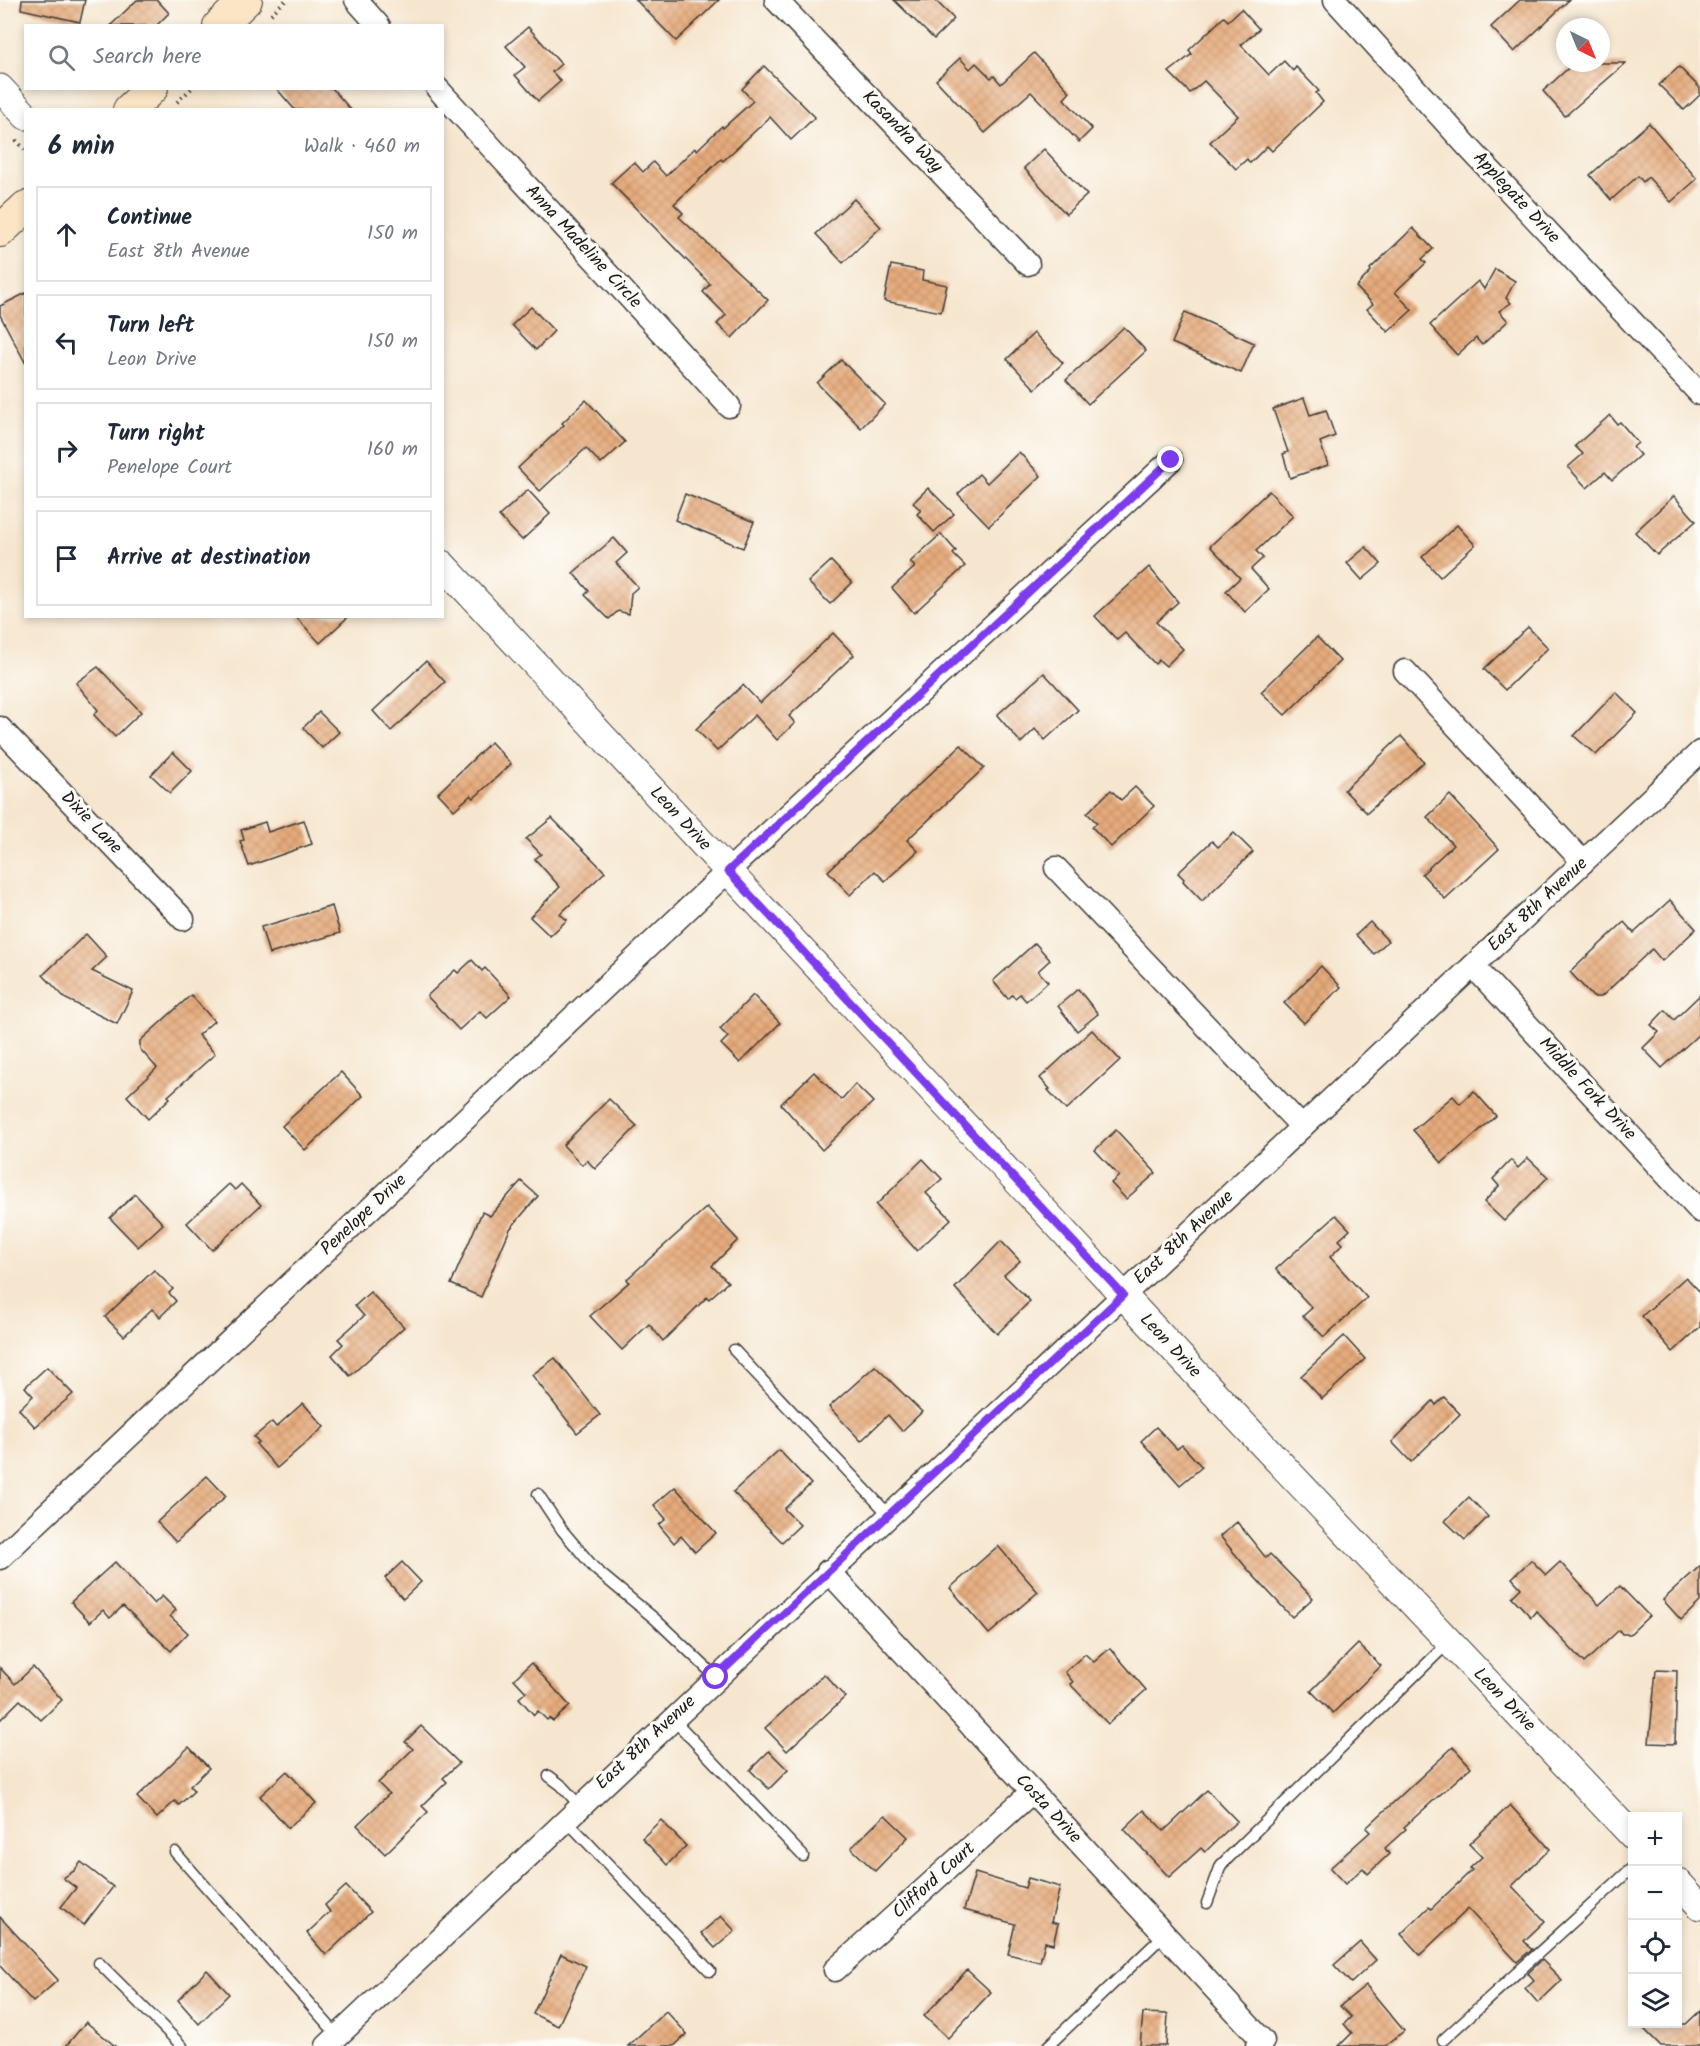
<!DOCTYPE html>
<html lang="en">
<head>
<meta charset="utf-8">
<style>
  :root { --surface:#fff; --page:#f2f2f3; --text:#1f2937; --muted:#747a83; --line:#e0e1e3 }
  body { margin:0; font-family:Kalam,sans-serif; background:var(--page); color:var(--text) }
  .controls { position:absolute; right:18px; bottom:18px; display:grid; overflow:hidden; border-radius:0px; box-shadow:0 3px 9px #0003 }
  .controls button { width:54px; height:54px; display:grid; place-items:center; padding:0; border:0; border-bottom:2px solid var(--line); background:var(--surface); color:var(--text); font:30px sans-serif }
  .compass { position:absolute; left:1556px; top:18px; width:54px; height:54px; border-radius:50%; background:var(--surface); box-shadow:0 3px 9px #0003; rotate:137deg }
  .stop { position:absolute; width:18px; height:18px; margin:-14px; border:4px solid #7c3aed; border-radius:50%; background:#fff }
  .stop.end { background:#7c3aed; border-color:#fff; box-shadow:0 2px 6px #0008 }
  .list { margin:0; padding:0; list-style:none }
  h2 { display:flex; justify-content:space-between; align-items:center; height:78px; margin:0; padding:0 24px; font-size:26px }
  h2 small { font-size:20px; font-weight:400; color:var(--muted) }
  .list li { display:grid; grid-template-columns:39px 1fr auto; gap:18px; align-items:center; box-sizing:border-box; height:96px; margin:0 12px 12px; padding:0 12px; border:2px solid var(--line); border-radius:0px }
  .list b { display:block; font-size:22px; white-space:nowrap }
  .list p { margin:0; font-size:20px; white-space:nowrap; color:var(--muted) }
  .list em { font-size:20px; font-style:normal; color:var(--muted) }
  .icon { flex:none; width:33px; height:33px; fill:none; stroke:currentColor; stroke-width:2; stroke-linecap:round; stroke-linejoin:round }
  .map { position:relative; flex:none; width:1700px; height:2046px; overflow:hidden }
  .search { position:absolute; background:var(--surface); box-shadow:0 3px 9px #0003; left:24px; top:24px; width:420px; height:66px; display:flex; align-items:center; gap:15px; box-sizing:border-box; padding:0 21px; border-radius:0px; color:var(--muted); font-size:22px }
  .panel { position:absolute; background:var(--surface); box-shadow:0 3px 9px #0003; left:24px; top:108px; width:420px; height:510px; border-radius:0px }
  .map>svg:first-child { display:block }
  .building { fill:url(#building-cross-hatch) }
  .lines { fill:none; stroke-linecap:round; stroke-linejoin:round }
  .service-casing { stroke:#3d3a37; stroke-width:13 }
  .minor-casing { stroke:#3d3a37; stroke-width:25 }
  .tertiary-casing { stroke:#3d3a37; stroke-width:29 }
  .secondary-casing { stroke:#3d3a37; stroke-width:34 }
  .path { stroke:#3d3a37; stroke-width:4; stroke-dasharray:1.5 4.5; stroke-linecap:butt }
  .service { stroke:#fff; stroke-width:10 }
  .minor { stroke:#fff; stroke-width:22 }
  .tertiary { stroke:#fff; stroke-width:27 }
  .secondary { stroke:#fce5c4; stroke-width:32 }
  .route { stroke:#7c3aed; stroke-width:8 }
  .labels { text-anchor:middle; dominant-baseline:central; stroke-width:6; stroke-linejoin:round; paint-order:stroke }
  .street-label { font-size:18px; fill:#1c1c1c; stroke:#fdfcf7 }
</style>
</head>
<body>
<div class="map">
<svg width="1700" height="2046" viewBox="0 0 1700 2046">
  <defs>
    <pattern id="building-cross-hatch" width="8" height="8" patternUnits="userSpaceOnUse" patternTransform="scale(1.5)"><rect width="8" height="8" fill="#e6ab7c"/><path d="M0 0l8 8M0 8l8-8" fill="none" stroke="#c5936b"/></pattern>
  </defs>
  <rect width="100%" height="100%" fill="#fdfcf7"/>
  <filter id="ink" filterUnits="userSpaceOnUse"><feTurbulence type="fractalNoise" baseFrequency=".0167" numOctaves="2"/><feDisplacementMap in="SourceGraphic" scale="12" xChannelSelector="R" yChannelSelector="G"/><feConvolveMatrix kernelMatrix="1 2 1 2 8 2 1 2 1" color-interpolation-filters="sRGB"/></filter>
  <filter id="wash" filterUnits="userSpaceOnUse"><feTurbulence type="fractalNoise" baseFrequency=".008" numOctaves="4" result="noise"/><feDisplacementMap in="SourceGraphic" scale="24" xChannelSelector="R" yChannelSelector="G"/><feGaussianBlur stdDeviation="1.35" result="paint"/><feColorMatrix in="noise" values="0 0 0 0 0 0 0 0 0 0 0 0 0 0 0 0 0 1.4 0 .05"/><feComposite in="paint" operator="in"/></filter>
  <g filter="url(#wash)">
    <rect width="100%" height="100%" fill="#f6e6cf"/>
    <g id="blocks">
      <!-- building -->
      <g class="building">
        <polygon points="22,0 85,0 80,22 21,9"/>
        <polygon points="137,0 157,0 169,13 156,26 110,26"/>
        <polygon points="636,0 719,0 676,41"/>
        <polygon points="894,0 935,0 954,19 934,39"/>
        <polygon points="1520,0 1569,0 1514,52 1491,27"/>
        <polygon points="1241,9 1259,29 1241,45 1269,75 1284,61 1293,71 1296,67 1319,91 1316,93 1323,102 1272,151 1267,146 1250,163 1247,159 1236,169 1210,142 1238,116 1204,81 1190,93 1169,72 1192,54 1189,50 1224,17 1228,21"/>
        <polygon points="528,27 561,64 552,72 561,81 538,101 515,75 525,67 506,46"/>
        <polygon points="1034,53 1070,92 1064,99 1092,129 1079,142 1031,92 985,133 936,80 960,58 970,69 976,63 991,78 994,76 1001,84"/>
        <polygon points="1574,63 1626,63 1565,116 1543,91"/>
        <polygon points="764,66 815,117 791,140 770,117 723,161 721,159 674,204 683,213 679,217 768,300 732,338 717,324 726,315 703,292 710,284 611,183 634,162 643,172 653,162 666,176 695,148 697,150 722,126 723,128 753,101 742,89"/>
        <polygon points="1679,67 1700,88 1700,95 1684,110 1659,85"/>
        <polygon points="276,88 332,88 351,110 295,110"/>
        <polygon points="1649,123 1697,179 1671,202 1648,177 1643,182 1638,176 1611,200 1590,175"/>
        <polygon points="1044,149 1087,195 1066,214 1024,168"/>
        <polygon points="854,199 881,227 843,263 816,234"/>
        <polygon points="1413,228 1433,249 1422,259 1426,263 1395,292 1412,310 1388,332 1367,309 1373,304 1356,287 1371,271 1370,269"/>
        <polygon points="891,265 923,271 922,280 947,285 941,312 884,301"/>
        <polygon points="1495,269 1515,281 1506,298 1511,303 1499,311 1508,321 1482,345 1476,338 1457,355 1430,325 1478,281 1484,289"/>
        <polygon points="26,293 26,364 0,315 0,306"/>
        <polygon points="531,307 554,331 536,350 512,325"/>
        <polygon points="1185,312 1254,343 1241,373 1172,343"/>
        <polygon points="1124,327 1146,351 1088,404 1066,380"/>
        <polygon points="1034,333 1063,363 1035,389 1007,359"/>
        <polygon points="841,360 885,404 861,428 817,383"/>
        <polygon points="1304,398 1310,415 1326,410 1335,436 1320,442 1328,465 1290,478 1283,454 1288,452 1273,409"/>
        <polygon points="586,400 625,442 601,464 586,448 540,491 518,468 564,425 562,423"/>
        <polygon points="1610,415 1617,424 1620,422 1638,443 1633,447 1640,455 1612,480 1605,472 1587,488 1568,467 1583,454 1575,446"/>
        <polygon points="1019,452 1041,476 989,526 958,494 979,474 987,483"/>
        <polygon points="928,488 954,514 934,532 917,514 921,510 913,503"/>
        <polygon points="528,490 550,514 522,540 499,516"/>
        <polygon points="1269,491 1293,516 1256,551 1263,558 1251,569 1269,589 1245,612 1226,591 1240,578 1210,546"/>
        <polygon points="685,494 754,522 743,548 675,520"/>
        <polygon points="1674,496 1696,521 1657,555 1635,532"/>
        <polygon points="1457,525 1475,545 1440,577 1422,557"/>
        <polygon points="941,534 956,551 953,554 965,566 914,613 892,588 915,567 910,562"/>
        <polygon points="614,538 627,553 616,563 638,587 631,593 629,614 618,611 609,619 585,595 589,591 573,573"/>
        <polygon points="1366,547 1381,564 1362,580 1347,563"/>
        <polygon points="831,561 852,583 830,604 808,582"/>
        <polygon points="1149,567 1178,602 1156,622 1183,649 1166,666 1159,660 1155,664 1125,633 1117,640 1095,616"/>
        <polygon points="295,616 349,616 320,643"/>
        <polygon points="1528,627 1548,648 1505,690 1484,669"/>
        <polygon points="833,633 854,655 789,716 795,723 777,740 755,715 717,751 696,729 743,685 760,703"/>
        <polygon points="1317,637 1340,661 1285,715 1261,692"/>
        <polygon points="426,661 445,682 391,731 373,711"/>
        <polygon points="98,667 141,712 115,737 94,715 98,710 76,683"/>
        <polygon points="1044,673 1078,710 1045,740 1035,729 1021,743 997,715"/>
        <polygon points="1616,692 1637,713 1596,755 1574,736"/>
        <polygon points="319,712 339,732 322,748 303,728"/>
        <polygon points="1401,736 1424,762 1367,813 1344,790"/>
        <polygon points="491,742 511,764 474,798 471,795 454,810 438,793"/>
        <polygon points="961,745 984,768 907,840 918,851 885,881 875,871 850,895 828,871"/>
        <polygon points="173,752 192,771 170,793 151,775"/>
        <polygon points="1135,787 1154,806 1111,847 1092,827 1097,823 1087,813 1111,790 1121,800"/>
        <polygon points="1450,795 1499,849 1445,899 1422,874 1453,845 1427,817"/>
        <polygon points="552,818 605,872 560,914 567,920 550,936 530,917 560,887 535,859 541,854 526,839"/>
        <polygon points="304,820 312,844 249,866 240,841 244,840 241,830 265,822 268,832"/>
        <polygon points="1234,833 1253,852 1202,901 1183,881 1184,879 1178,873 1212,841 1218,847"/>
        <polygon points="1670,900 1696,929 1662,961 1652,949 1601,997 1593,997 1570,972 1624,922 1634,933"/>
        <polygon points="332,906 340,933 269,954 261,927"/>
        <polygon points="1370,922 1388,941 1374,954 1356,935"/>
        <polygon points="86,934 107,957 92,971 133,991 117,1024 66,999 43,975"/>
        <polygon points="1035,943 1050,960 1038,971 1048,982 1026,1001 1020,994 1015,998 1012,995 1008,999 993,981"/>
        <polygon points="472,960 482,971 485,968 511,996 487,1018 480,1011 459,1030 427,996 455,970 458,973"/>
        <polygon points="1321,966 1341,987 1304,1023 1284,1003"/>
        <polygon points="1078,989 1098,1014 1077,1031 1058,1006"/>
        <polygon points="191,995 214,1021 198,1035 215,1054 168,1096 170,1098 148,1119 127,1096 157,1068 140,1049 140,1041"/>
        <polygon points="753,995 780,1023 740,1063 721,1044 728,1037 720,1029"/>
        <polygon points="1700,995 1700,1033 1662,1068 1643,1048 1659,1032 1651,1025 1665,1010 1674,1020"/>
        <polygon points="1092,1030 1120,1060 1066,1110 1048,1090 1050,1089 1040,1078"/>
        <polygon points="341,1072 363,1096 305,1150 282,1126"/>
        <polygon points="814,1072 841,1100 855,1084 873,1102 822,1150 781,1104"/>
        <polygon points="1474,1091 1496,1116 1442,1163 1413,1130 1453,1096 1460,1104"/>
        <polygon points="609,1099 637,1126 595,1169 587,1160 582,1165 563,1145"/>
        <polygon points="1116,1130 1156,1173 1126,1199 1111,1183 1119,1176 1095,1150"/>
        <polygon points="1528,1158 1548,1177 1504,1221 1484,1202 1499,1186 1493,1179 1511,1160 1518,1168"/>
        <polygon points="923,1159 942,1179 926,1193 951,1219 917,1251 876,1205"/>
        <polygon points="521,1181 538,1196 510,1229 481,1297 451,1284 482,1212 490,1216"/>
        <polygon points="229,1184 235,1190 241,1184 261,1205 212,1250 187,1223"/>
        <polygon points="135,1194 163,1224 138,1247 110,1218"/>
        <polygon points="707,1207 738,1240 712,1266 728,1282 709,1299 707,1297 663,1341 649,1324 622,1350 590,1316 629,1282 627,1279"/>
        <polygon points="1336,1215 1350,1230 1339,1240 1343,1244 1330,1257 1367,1298 1324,1337 1303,1316 1312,1308 1276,1269"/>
        <polygon points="1001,1241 1020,1261 1004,1275 1030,1301 997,1334 955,1288"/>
        <polygon points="154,1270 173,1289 169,1293 176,1301 160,1317 152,1309 124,1336 105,1317"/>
        <polygon points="1686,1277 1700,1292 1700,1327 1673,1352 1642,1316"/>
        <polygon points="370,1292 404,1327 350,1376 332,1355 343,1344 338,1339 364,1316 355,1306"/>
        <polygon points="1344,1336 1365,1359 1322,1399 1301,1376"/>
        <polygon points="555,1358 600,1415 577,1433 532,1375"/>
        <polygon points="875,1366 922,1412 902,1431 888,1415 861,1441 829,1407"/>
        <polygon points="47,1367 73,1394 35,1427 19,1409 33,1396 25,1387"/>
        <polygon points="1444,1397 1460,1414 1411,1462 1392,1442 1433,1401 1436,1405"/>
        <polygon points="303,1403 324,1427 277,1468 256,1444 259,1442 254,1437 272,1422 276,1427"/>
        <polygon points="1156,1427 1177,1449 1182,1445 1202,1467 1180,1485 1141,1441"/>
        <polygon points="779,1450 811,1484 784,1509 800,1525 782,1542 733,1492"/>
        <polygon points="207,1476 226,1496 176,1542 157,1522"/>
        <polygon points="675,1487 716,1533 695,1552 681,1536 674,1543 659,1525 666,1519 654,1505"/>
        <polygon points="1469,1497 1488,1517 1465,1540 1445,1521"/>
        <polygon points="1237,1522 1266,1558 1270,1554 1313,1598 1292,1617 1250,1572 1220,1536"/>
        <polygon points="998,1546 1038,1592 989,1634 950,1588"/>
        <polygon points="1531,1560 1546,1575 1560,1562 1599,1605 1620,1586 1649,1616 1630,1634 1622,1634 1619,1630 1584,1663 1536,1611 1531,1617 1512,1597 1521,1588 1512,1578"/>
        <polygon points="115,1562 154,1604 162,1596 176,1610 170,1616 188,1633 171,1651 123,1606 110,1618 103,1610 90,1622 71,1602"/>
        <polygon points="402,1562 421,1582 403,1599 385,1578"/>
        <polygon points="1700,1566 1700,1602 1681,1620 1663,1600"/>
        <polygon points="1358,1644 1381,1666 1333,1713 1311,1691"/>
        <polygon points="1110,1648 1146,1690 1108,1724 1070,1684 1073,1682 1065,1672 1085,1654 1094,1662"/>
        <polygon points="531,1663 570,1706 553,1721 549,1718 547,1720 538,1711 534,1715 519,1698 526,1692 514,1679"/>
        <polygon points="33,1667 62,1700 41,1720 20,1700 0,1720 0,1668 15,1684"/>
        <polygon points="1656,1670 1677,1671 1675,1744 1649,1743"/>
        <polygon points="824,1674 845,1697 787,1751 765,1728"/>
        <polygon points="421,1726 459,1763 443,1778 447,1782 422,1806 428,1812 385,1854 357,1825 389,1794 378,1783 413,1749 405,1742"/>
        <polygon points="189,1747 209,1768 190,1786 194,1791 179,1805 175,1801 157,1818 137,1797"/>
        <polygon points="1453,1747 1471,1767 1404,1827 1406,1829 1385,1848 1389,1854 1368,1874 1363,1868 1345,1884 1330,1868 1370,1832 1366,1828"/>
        <polygon points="769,1751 788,1770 769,1789 750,1770"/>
        <polygon points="287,1771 316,1803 288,1828 260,1796"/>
        <polygon points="1207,1790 1237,1821 1205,1852 1201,1848 1169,1877 1124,1829 1144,1810 1164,1831"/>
        <polygon points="1510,1805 1550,1849 1512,1886 1545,1921 1524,1941 1532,1949 1517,1962 1468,1909 1420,1955 1401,1934 1429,1907 1431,1909 1472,1870 1470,1868 1482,1857 1469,1844"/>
        <polygon points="885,1815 908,1837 875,1871 851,1848"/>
        <polygon points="661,1820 686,1846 667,1865 642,1838"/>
        <polygon points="81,1862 113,1887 84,1925 61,1907 76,1888 63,1878 74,1871"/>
        <polygon points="975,1873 1025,1888 1028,1878 1060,1887 1051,1922 1058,1924 1053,1944 1045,1942 1040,1962 1008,1954 1015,1924 964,1910"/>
        <polygon points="346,1886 371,1912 326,1955 307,1933 330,1912 325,1905"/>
        <polygon points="721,1916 735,1931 715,1948 701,1933"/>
        <polygon points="0,1917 58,1980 33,2002 0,1966"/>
        <polygon points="1360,1942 1376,1960 1351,1983 1334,1965"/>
        <polygon points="561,1954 586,1966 558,2026 533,2014"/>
        <polygon points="1542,1960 1562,1980 1538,2003 1525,1988 1534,1980 1528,1973"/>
        <polygon points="207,1970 229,1994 199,2024 178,2000"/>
        <polygon points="967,1970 991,1992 948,2038 924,2016"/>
        <polygon points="1366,1985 1404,2031 1385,2046 1339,2046 1352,2033 1344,2024 1351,2017 1340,2006"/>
        <polygon points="666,2011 687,2034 674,2046 628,2046"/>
        <polygon points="1700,2011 1700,2046 1661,2046 1639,2024 1686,2024"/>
        <polygon points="1143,2013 1168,2014 1166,2046 1140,2046"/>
        <polygon points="86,2022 115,2046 66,2046"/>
      </g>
    </g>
  </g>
  <g filter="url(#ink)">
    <use href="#blocks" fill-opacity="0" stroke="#3d3a37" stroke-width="1.5"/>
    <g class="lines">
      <!-- service casing -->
      <g class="service-casing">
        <g id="service">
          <polyline points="734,1350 890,1516"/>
          <polyline points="538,1494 562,1530 595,1569 655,1619 716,1677"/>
          <polyline points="672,1718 803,1856"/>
          <polyline points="549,1776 561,1785 580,1806"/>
          <polyline points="566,1820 710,1971"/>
          <polyline points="175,1852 338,2036"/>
          <polyline points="1207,1903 1221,1865 1449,1642"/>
          <polyline points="99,1963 182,2046"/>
          <polyline points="1443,2040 1632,1868"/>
          <polyline points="1048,2046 1164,1935"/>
        </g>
      </g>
      <!-- minor casing -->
      <g class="minor-casing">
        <g id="minor">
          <polyline points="356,0 379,26"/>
          <polyline points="776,0 1028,264"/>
          <polyline points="1335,0 1470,149 1700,394"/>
          <polyline points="437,88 729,406"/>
          <polyline points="1405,671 1583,862"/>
          <polyline points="0,728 183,919"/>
          <polyline points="1056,868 1302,1127"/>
          <polyline points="1473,966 1700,1211"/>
          <polyline points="0,1558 728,871 1171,460"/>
          <polyline points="828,1571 1263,2041 1257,2046"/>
          <polyline points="835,1970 1032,1792"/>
          <path d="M327,2046C783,1612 1243,1184 1700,752"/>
        </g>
      </g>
      <!-- tertiary casing -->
      <g class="tertiary-casing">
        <g id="tertiary">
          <polyline points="0,88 26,116"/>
          <polyline points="442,564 1245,1426 1632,1835"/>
          <polyline points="1678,1882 1700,1906"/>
        </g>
      </g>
      <!-- secondary casing -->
      <g class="secondary-casing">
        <g id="secondary">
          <polyline points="219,26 246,0"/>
          <polyline points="129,110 152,88"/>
          <polyline points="0,231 26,207"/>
        </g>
      </g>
      <!-- path -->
      <g class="path">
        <polyline points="271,14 286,0"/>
        <polyline points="177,102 192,88"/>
        <polyline points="16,140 26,151"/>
      </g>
      <!-- service -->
      <use href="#service" class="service"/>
      <!-- minor -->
      <use href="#minor" class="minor"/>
      <!-- tertiary -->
      <use href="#tertiary" class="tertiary"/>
      <!-- secondary -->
      <use href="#secondary" class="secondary"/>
    </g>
  </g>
  <g class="lines" filter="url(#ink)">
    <!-- route -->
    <polyline class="route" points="716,1677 1123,1295 728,871 1171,460"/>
  </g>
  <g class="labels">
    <!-- street labels -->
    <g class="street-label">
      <text transform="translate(902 132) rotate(46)">Kasandra Way</text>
      <text transform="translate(1516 198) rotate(47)">Applegate Drive</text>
      <text transform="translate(583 247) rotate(47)">Anna Madeline Circle</text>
      <text transform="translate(680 819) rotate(47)">Leon Drive</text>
      <text transform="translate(91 823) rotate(46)">Dixie Lane</text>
      <text transform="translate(1538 905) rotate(-43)">East 8th Avenue</text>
      <text transform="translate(1587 1089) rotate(47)">Middle Fork Drive</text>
      <text transform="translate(364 1215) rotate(-43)">Penelope Drive</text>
      <text transform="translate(1184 1238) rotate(-43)">East 8th Avenue</text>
      <text transform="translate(1170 1346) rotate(47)">Leon Drive</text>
      <text transform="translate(1504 1700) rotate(46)">Leon Drive</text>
      <text transform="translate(646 1743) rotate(-43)">East 8th Avenue</text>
      <text transform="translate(1048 1809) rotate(47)">Costa Drive</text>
      <text transform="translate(934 1881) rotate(-42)">Clifford Court</text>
    </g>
  </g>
</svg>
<div class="controls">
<button>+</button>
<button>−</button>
<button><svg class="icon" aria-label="locate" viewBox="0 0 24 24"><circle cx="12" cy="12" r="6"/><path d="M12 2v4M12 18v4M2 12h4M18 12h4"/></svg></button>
<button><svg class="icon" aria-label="layers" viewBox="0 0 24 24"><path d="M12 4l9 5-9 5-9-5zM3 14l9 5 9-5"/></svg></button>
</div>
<svg class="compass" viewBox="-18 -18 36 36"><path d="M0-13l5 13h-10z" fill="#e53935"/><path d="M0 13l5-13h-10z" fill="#747a83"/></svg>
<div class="stop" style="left:716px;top:1677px"></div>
<div class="stop end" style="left:1171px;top:460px"></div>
<div class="search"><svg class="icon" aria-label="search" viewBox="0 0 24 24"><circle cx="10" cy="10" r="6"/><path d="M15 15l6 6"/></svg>Search here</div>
<section class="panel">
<h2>6 min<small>Walk · 460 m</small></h2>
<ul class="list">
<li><svg class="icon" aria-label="ahead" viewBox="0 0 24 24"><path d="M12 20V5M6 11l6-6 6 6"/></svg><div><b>Continue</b><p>East 8th Avenue</p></div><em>150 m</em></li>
<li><svg class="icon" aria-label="left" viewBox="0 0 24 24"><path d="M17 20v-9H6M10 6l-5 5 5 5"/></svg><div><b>Turn left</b><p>Leon Drive</p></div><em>150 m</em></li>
<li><svg class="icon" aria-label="right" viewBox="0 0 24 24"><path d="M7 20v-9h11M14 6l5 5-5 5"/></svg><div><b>Turn right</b><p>Penelope Court</p></div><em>160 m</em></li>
<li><svg class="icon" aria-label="arrive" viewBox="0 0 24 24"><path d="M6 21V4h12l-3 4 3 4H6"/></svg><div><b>Arrive at destination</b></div></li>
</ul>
</section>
</div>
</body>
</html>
